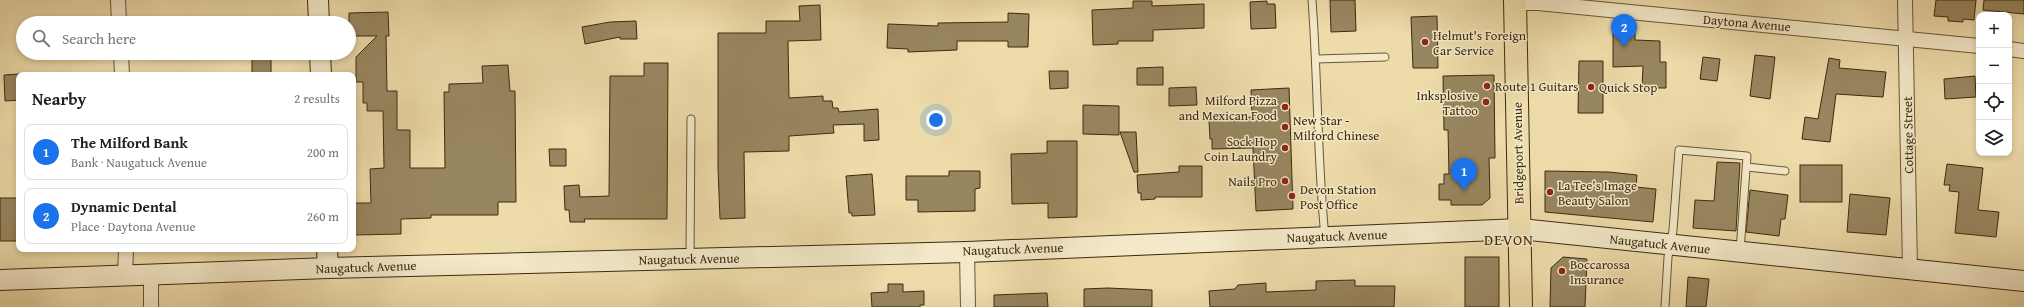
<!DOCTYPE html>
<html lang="en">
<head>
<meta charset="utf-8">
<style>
  :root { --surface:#fff; --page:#f6f6f6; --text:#202124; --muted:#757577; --line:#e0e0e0; --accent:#1a73e8 }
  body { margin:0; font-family:"Gentium Book Plus",serif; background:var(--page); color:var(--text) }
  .controls { position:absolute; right:12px; top:12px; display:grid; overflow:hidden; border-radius:8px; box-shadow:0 2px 6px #0003 }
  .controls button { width:36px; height:36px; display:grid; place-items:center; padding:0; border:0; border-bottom:1px solid var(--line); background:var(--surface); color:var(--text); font:20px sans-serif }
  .you { position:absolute; left:936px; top:120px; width:14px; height:14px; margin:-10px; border:3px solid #fff; border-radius:50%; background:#1a73e8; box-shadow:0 0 0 6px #1a73e833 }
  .badge { display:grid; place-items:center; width:26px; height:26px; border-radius:50%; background:var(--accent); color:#fff; font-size:13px; font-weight:700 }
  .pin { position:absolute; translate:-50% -33px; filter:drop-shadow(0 1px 2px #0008) }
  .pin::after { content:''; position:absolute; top:21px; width:14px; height:12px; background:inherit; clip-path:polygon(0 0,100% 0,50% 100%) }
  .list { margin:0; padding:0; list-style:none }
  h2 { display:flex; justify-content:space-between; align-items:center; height:52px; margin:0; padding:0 16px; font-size:17px }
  h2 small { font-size:13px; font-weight:400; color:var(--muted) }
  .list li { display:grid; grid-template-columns:26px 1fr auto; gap:12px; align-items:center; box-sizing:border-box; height:56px; margin:0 8px 8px; padding:0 8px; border:1px solid var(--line); border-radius:8px }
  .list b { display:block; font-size:15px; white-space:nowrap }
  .list p { margin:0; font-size:13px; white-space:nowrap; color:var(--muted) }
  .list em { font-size:13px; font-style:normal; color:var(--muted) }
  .icon { flex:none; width:22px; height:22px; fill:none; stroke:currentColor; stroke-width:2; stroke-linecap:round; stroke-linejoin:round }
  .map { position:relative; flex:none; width:2024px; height:307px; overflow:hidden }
  .search { position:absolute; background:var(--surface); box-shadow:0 2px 6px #0003; left:16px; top:16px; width:340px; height:44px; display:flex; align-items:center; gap:10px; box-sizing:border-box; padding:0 14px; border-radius:22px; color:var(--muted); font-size:15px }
  .panel { position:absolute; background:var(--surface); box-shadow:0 2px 6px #0003; left:16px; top:72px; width:340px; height:180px; border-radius:8px }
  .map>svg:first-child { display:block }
  .building { fill:#988660; stroke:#3c2a10 }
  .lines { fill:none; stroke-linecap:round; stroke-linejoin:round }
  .lane-casing { stroke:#685636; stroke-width:9 }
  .street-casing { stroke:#685636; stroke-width:16 }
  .secondary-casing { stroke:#3c2a10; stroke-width:22 }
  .primary-casing { stroke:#3c2a10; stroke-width:24 }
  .lane { stroke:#f3e8c7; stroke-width:7 }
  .street { stroke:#f3e8c7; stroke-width:14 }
  .secondary { stroke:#f3e8c7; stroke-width:20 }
  .primary { stroke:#eddba9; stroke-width:22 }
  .poi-dot { fill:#8f2418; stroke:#f3e8c7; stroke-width:1.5 }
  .labels { text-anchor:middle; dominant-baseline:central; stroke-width:3; stroke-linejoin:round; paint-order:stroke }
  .street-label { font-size:13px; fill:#3c2a10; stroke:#f3e8c7 }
  .poi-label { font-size:13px; fill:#3c2a10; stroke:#f3e8c7; text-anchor:start }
  .quarter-label { font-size:15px; letter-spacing:1px; fill:#3c2a10; stroke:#f3e8c7 }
</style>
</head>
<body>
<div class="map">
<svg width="2024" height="307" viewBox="0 0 2024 307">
  <rect width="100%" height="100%" fill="#eddba9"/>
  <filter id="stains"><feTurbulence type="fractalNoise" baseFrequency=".005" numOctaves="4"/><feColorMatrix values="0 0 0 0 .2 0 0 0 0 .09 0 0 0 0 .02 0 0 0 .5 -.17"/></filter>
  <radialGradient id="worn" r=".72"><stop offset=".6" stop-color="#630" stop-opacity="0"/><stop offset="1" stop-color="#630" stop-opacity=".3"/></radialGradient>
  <!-- building -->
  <g class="building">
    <polygon points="1330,0 1355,0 1356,31 1331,32"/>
    <polygon points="1936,0 1976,0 1974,20 1963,19 1963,22 1948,21 1948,17 1934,16"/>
    <polygon points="1984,0 2024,0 2024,14 1983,10"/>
    <polygon points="1133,1 1152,1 1152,6 1204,4 1204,28 1153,30 1153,41 1118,41 1118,44 1093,45 1092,10 1133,8"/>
    <polygon points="1267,1 1267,4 1275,4 1276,28 1251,29 1250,2"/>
    <polygon points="820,5 821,40 788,41 789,98 823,96 823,101 832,101 833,108 838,108 839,112 878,109 879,140 864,141 864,124 833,125 834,133 789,136 789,151 744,152 745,218 720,219 718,168 718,33 766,33 766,21 800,21 799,6"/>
    <polygon points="388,12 389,36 386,36 387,91 397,91 397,130 410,130 410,168 445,168 444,92 449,92 449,84 483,83 482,66 508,65 510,91 515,91 516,202 498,202 498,215 431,215 431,218 401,219 401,234 353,235 353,203 371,203 370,169 384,168 383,111 367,111 367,103 363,103 363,82 356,82 356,57 377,36 349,36 349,13"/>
    <polygon points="1008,13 1029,14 1028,47 1008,47 1008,41 957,41 957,50 908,52 908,49 887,48 888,24 938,26 938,23 1008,22"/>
    <polygon points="1437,16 1438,68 1413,68 1411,17"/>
    <polygon points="636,21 637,39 620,39 620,37 585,44 582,27 610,22"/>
    <polygon points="1613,31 1635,31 1635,40 1660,41 1660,62 1666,62 1666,88 1642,88 1643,66 1613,67"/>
    <polygon points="1755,55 1775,57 1770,99 1750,96"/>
    <rect x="252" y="56" width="19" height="19"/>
    <polygon points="1703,57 1720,59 1717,81 1700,79"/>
    <polygon points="1829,58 1840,60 1839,68 1886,72 1883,97 1836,94 1830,142 1802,139 1805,117 1818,119"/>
    <polygon points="1579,61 1603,61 1603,113 1578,113"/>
    <polygon points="644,63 668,63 667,219 584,219 585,222 570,222 569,210 565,210 564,186 579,185 580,197 609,196 610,76 644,76"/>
    <polygon points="1163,67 1163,85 1137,85 1137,68"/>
    <polygon points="1049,71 1068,71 1068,88 1050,89"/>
    <polygon points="19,74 19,100 5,101 4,75"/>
    <polygon points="1494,75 1495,158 1489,158 1490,198 1482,205 1451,205 1451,200 1439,200 1439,184 1444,184 1444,174 1449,174 1448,130 1444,130 1443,76"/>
    <polygon points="1975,76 1976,97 1945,99 1944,79"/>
    <polygon points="1196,87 1197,105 1169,106 1169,88"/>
    <polygon points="1289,88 1293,209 1256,211 1253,148 1212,149 1212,139 1210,139 1209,120 1252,117 1251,90"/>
    <polygon points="1083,105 1119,106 1119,135 1083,134"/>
    <polygon points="1120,132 1136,132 1138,172 1134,172"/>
    <polygon points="1047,141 1077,141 1077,217 1048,218 1048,203 1012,204 1011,154 1047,153"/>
    <polygon points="549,149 566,149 566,166 550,166"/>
    <polygon points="1717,162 1740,163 1736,231 1693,228 1695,200 1714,201"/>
    <polygon points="1947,164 1983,168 1978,210 1999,212 1996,237 1955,233 1959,192 1949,191 1950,185 1944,185"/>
    <rect x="1800" y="165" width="42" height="37"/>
    <polygon points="1179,166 1202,166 1202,197 1155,197 1155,199 1141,200 1141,193 1138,193 1137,175 1179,172"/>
    <polygon points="949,171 980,171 980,188 975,189 975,211 918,212 918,200 906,200 906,176 949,176"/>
    <polygon points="1545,171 1609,172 1637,175 1636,187 1656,189 1653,222 1545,212"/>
    <polygon points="872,174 875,215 852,216 852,213 849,213 846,176"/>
    <polygon points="1750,190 1788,195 1785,219 1781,219 1779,236 1746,232"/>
    <polygon points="1850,194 1890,198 1886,235 1847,232"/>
    <rect x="0" y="198" width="19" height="43"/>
    <rect x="1465" y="257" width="34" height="50"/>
    <polygon points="1563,257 1587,259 1585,307 1550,307 1551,268"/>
    <polygon points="1688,277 1709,279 1706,307 1686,307"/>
    <polygon points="1355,280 1355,286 1395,286 1394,307 1210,307 1209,291 1235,289 1238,285 1266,283 1266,292 1316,290 1316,281"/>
    <polygon points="888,284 903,284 903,292 924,291 924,305 920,305 920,307 872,307 871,293 888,292"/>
    <polygon points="1108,288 1152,290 1152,307 1084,307 1084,289"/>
    <polygon points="1047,293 1048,307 994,307 994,295"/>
  </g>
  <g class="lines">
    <!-- lane casing -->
    <g class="lane-casing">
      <g id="lane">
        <path d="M1312,0C1318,79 1317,158 1325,237"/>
        <polyline points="1317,59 1385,57"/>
        <polyline points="1747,167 1785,171"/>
        <polyline points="690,258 691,119"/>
        <polyline points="1665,307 1668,257 1673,230 1679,150 1747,156 1740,251"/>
      </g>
    </g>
    <!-- street casing -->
    <g class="street-casing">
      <g id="street">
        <polyline points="118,0 119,23"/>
        <polyline points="1905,0 1910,270"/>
        <polyline points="1515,3 1538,3 1979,46"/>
        <polyline points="2009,49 2024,51"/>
        <polyline points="121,53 122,75"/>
        <polyline points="967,252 968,307"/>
        <polyline points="151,274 151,307"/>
        <polyline points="125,275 126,249"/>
      </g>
    </g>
    <!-- secondary casing -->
    <g class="secondary-casing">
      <g id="secondary">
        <polyline points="318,0 319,23"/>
        <polyline points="320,53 321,75"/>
        <polyline points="327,249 328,268"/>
        <polyline points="0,280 328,268 967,252 1520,229 2024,281"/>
      </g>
    </g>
    <!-- primary casing -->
    <g class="primary-casing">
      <polyline id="primary" points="1515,0 1521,307"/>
    </g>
    <!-- lane -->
    <use href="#lane" class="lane"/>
    <!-- street -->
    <use href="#street" class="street"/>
    <!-- secondary -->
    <use href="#secondary" class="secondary"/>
    <!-- primary -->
    <use href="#primary" class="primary"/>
  </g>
  <!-- markers -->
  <g class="poi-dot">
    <circle cx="1425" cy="42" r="4"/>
    <circle cx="1487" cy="86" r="4"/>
    <circle cx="1591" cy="87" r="4"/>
    <circle cx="1486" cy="102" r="4"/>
    <circle cx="1285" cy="107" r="4"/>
    <circle cx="1285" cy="127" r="4"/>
    <circle cx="1285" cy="148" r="4"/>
    <circle cx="1285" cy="181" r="4"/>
    <circle cx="1550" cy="192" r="4"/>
    <circle cx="1292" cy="196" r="4"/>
    <circle cx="1562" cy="271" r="4"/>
  </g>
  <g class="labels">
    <!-- street labels -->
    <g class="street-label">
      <text transform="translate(1747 23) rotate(5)">Daytona Avenue</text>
      <text transform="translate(1908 135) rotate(-91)">Cottage Street</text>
      <text transform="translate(1518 153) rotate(-91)">Bridgeport Avenue</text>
      <text transform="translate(1337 236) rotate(-2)">Naugatuck Avenue</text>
      <text transform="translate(1660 244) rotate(6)">Naugatuck Avenue</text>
      <text transform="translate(1013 249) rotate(-2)">Naugatuck Avenue</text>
      <text transform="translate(689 259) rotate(-1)">Naugatuck Avenue</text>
      <text transform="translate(366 267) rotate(-2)">Naugatuck Avenue</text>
    </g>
    <!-- poi labels -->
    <g class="poi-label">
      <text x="1433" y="35">Helmut's Foreign<tspan x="1433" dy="15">Car Service</tspan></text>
      <text x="1495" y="86">Route 1 Guitars</text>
      <text x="1599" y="87">Quick Stop</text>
      <text x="1478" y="95" text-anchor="end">Inksplosive<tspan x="1478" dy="15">Tattoo</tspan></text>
      <text x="1277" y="100" text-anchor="end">Milford Pizza<tspan x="1277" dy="15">and Mexican Food</tspan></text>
      <text x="1293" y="120">New Star -<tspan x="1293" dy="15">Milford Chinese</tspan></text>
      <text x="1277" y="141" text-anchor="end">Sock Hop<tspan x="1277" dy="15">Coin Laundry</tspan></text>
      <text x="1277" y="181" text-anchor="end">Nails Pro</text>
      <text x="1558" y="185">La Tee's Image<tspan x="1558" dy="15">Beauty Salon</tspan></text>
      <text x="1300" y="189">Devon Station<tspan x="1300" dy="15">Post Office</tspan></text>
      <text x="1570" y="264">Boccarossa<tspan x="1570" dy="15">Insurance</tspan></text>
    </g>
    <!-- quarter labels -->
    <g class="quarter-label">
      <text x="1509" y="239">DEVON</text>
    </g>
  </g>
  <rect width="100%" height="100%" filter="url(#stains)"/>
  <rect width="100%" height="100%" fill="url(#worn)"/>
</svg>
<div class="controls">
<button>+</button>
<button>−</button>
<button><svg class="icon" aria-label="locate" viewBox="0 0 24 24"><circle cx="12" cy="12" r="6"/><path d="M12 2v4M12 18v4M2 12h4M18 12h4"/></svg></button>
<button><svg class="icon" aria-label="layers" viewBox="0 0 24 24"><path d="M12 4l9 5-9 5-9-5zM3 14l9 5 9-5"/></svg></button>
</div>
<div class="you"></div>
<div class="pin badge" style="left:1464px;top:191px">1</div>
<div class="pin badge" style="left:1624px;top:47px">2</div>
<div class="search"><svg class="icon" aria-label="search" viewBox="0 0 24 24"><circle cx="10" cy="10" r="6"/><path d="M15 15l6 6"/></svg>Search here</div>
<section class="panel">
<h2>Nearby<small>2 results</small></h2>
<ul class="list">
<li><span class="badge">1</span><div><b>The Milford Bank</b><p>Bank · Naugatuck Avenue</p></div><em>200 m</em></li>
<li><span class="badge">2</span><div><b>Dynamic Dental</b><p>Place · Daytona Avenue</p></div><em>260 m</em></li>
</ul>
</section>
</div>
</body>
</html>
